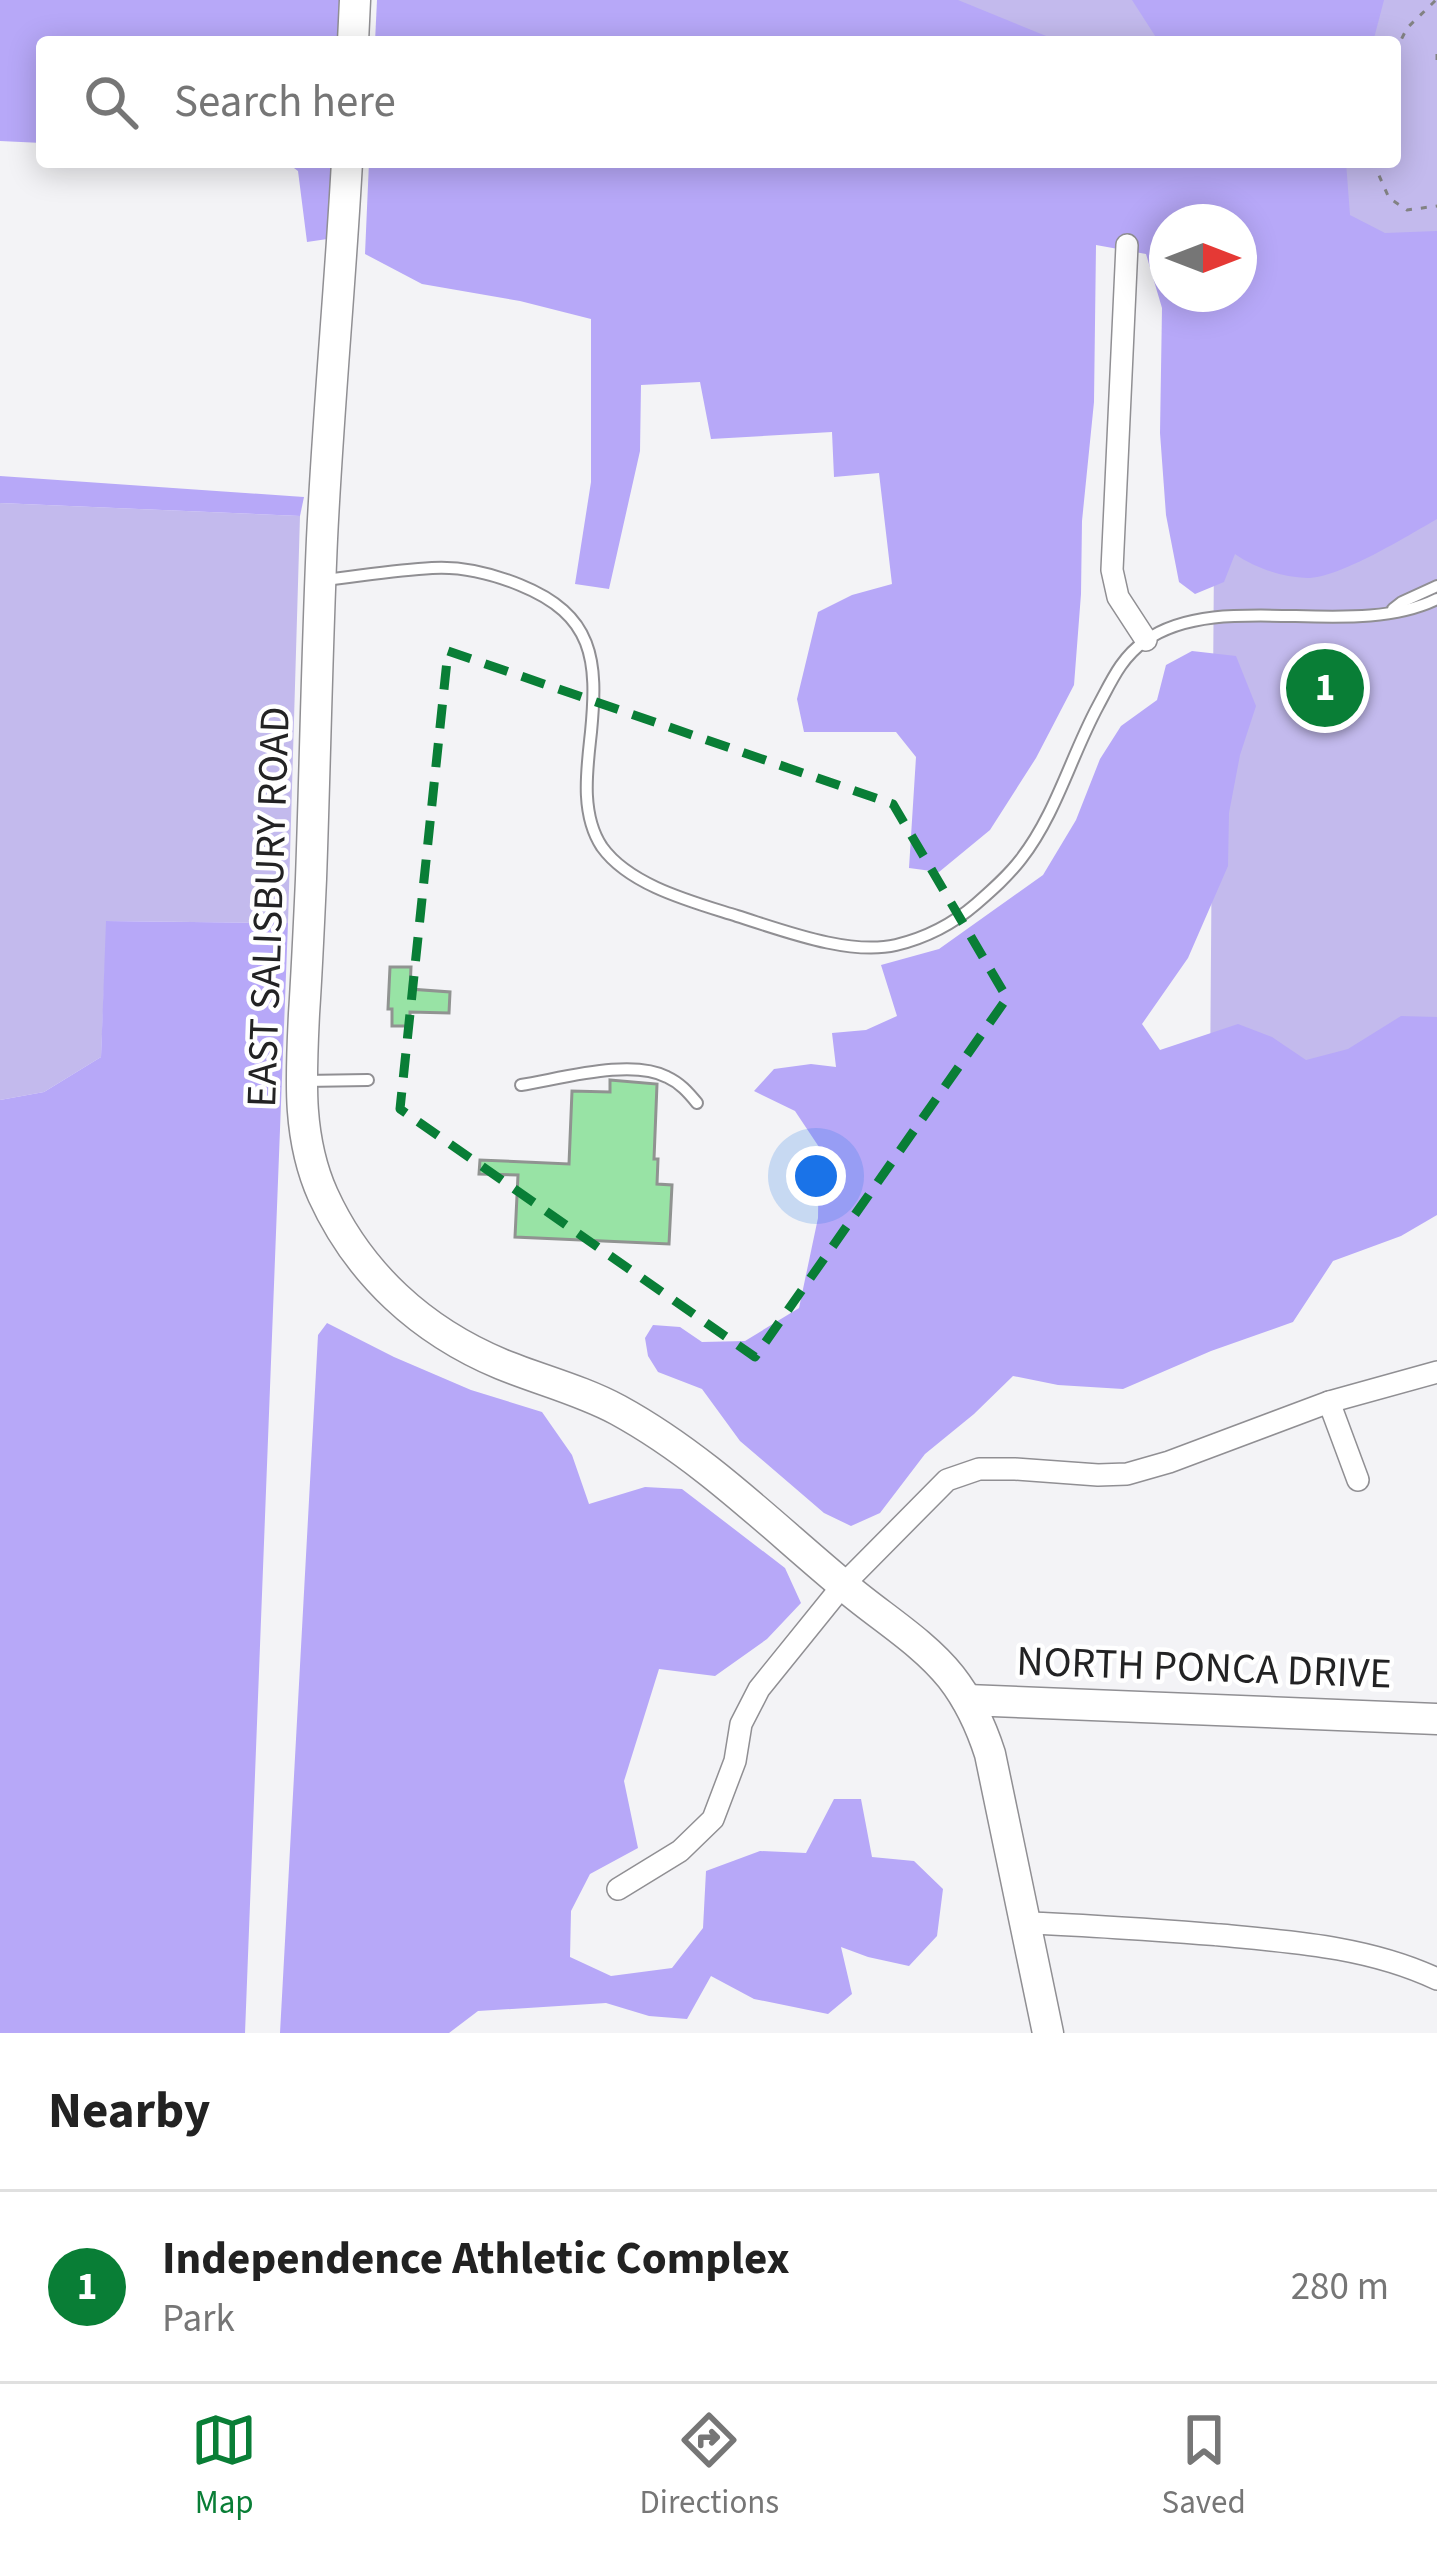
<!DOCTYPE html>
<html lang="en">
<head>
<meta charset="utf-8">
<style>
  :root { --surface:#fff; --page:#f6f6f6; --text:#222; --muted:#767676; --line:#e0e0e0; --accent:#097e36 }
  body { margin:0; font-family:"Source Sans 3",sans-serif; background:var(--page); color:var(--text) }
  .compass { position:absolute; left:1149px; top:204px; width:108px; height:108px; border-radius:50%; background:var(--surface); box-shadow:0 6px 30px #0003; rotate:90deg }
  .you { position:absolute; left:816px; top:1176px; width:42px; height:42px; margin:-30px; border:9px solid #fff; border-radius:50%; background:#1a73e8; box-shadow:0 0 0 18px #1a73e833 }
  .badge { display:grid; place-items:center; width:78px; height:78px; border-radius:50%; background:var(--accent); color:#fff; font-size:39px; font-weight:700 }
  .pin { position:absolute; translate:-50% -50%; border:6px solid #fff; box-shadow:0 3px 12px #0006 }
  .list { margin:0; padding:0; list-style:none }
  h2 { display:flex; justify-content:space-between; align-items:center; height:156px; margin:0; padding:0 48px; font-size:51px }
  h2 small { font-size:39px; font-weight:400; color:var(--muted) }
  .list li { display:grid; grid-template-columns:78px 1fr auto; gap:36px; align-items:center; box-sizing:border-box; height:192px; padding:0 48px; border-top:3px solid var(--line) }
  .list b { display:block; font-size:45px; white-space:nowrap }
  .list p { margin:0; font-size:39px; white-space:nowrap; color:var(--muted) }
  .list em { font-size:39px; font-style:normal; color:var(--muted) }
  .icon { flex:none; width:66px; height:66px; fill:none; stroke:currentColor; stroke-width:2; stroke-linecap:round; stroke-linejoin:round }
  .map { position:relative; flex:none; width:1437px; height:2033px; overflow:hidden }
  .search { position:absolute; background:var(--surface); box-shadow:0 6px 30px #0003; left:36px; right:36px; top:36px; height:132px; display:flex; align-items:center; gap:30px; box-sizing:border-box; padding:0 42px; border-radius:12px; color:var(--muted); font-size:45px }
  .sheet { height:348px; background:var(--surface) }
  nav { display:flex; justify-content:space-around; align-items:center; box-sizing:border-box; height:168px; border-top:3px solid var(--line); background:var(--surface); font-size:33px; color:var(--muted) }
  nav a { display:grid; justify-items:center; gap:6px }
  nav .on { color:var(--accent) }
  .map>svg:first-child { display:block }
  .green { fill:#c3baed }
  .forest { fill:#b7a8f8; fill-rule:evenodd }
  .building { fill:#98e3a5; stroke:#909391; stroke-width:3 }
  .lines { fill:none; stroke-linecap:round; stroke-linejoin:round }
  .lane-casing { stroke:#908f93; stroke-width:14 }
  .street-casing { stroke:#908f93; stroke-width:24 }
  .secondary-casing { stroke:#908f93; stroke-width:33 }
  .path { stroke:#828283; stroke-width:3; stroke-dasharray:6 9; stroke-linecap:butt }
  .lane { stroke:#fff; stroke-width:10 }
  .street { stroke:#fff; stroke-width:21 }
  .secondary { stroke:#fff; stroke-width:30 }
  .marked { fill:none; stroke:#097e36; stroke-width:9; stroke-dasharray:24 15; stroke-linejoin:round }
  .labels { text-anchor:middle; dominant-baseline:central; stroke-width:9; stroke-linejoin:round; paint-order:stroke }
  .street-label { font-size:42px; fill:#232324; stroke:#fff }
</style>
</head>
<body>
<div class="map">
<svg width="1437" height="2033" viewBox="0 0 1437 2033">
  <rect width="100%" height="100%" fill="#f3f3f6"/>
  <!-- green -->
  <g class="green">
    <polygon points="868,0 1437,0 1437,1083 1210,1086 1216,294 1239,294 1239,222 1217,162 1395,162 1395,42 986,42"/>
    <polygon points="0,503 300,516 288,923 107,921 101,1057 44,1092 0,1100"/>
  </g>
  <!-- forest -->
  <g class="forest">
    <polygon points="0,0 345,0 343,42 42,42 42,143 0,141"/>
    <polygon points="377,0 958,0 1061,42 375,42"/>
    <polygon points="1132,0 1384,0 1373,42 1159,42"/>
    <polygon points="286,162 337,162 334,238 307,242 298,171"/>
    <path d="M369,162H1346L1350,215L1385,233L1437,231V519C1407,536 1340,578 1307,578C1282,577 1255,568 1235,554L1224,582L1195,594L1179,582L1166,515L1160,433L1162,308L1146,254L1096,245L1094,402L1082,521L1081,594L1074,685L1036,758L990,830L939,872L909,868L916,757L896,732H804L797,699L818,612L852,595L892,584L879,473L834,477L832,432L711,439L700,382L641,385L640,451L609,589L575,584L591,482V319L520,301L422,284L365,254ZM1167,222H1239V294H1167Z"/>
    <polygon points="0,476 304,497 300,516 0,503"/>
    <polygon points="1192,651 1236,656 1256,706 1240,755 1229,813 1228,866 1188,958 1142,1024 1160,1050 1238,1024 1272,1037 1306,1060 1348,1049 1401,1016 1437,1017 1437,1215 1401,1236 1333,1261 1293,1322 1211,1351 1123,1389 1058,1385 1013,1376 974,1414 925,1454 880,1513 851,1526 824,1513 740,1441 702,1389 658,1372 648,1356 645,1338 653,1325 680,1327 702,1342 745,1341 799,1308 818,1218 819,1147 795,1111 754,1091 774,1069 811,1064 836,1067 832,1033 866,1030 897,1016 881,965 939,949 1043,875 1076,820 1100,759 1121,726 1157,700 1166,665"/>
    <polygon points="106,921 288,923 245,2033 0,2033 0,1100 44,1092 101,1057"/>
    <polygon points="327,1323 394,1357 471,1390 542,1412 572,1455 589,1504 645,1487 682,1489 785,1568 801,1603 767,1639 715,1676 659,1669 624,1781 638,1848 590,1874 571,1911 570,1957 611,1976 672,1968 703,1928 706,1871 760,1851 806,1853 834,1799 861,1799 872,1857 914,1861 943,1889 937,1936 909,1966 868,1957 841,1947 852,1994 828,2014 754,1999 711,1976 687,2019 649,2016 606,2003 478,2011 449,2033 280,2033 318,1335"/>
  </g>
  <!-- building -->
  <g class="building">
    <polygon points="390,967 411,967 410,989 450,992 449,1013 410,1012 410,1026 392,1026 392,1009 388,1009"/>
    <polygon points="610,1080 657,1084 654,1159 658,1159 657,1184 672,1185 669,1244 515,1237 518,1175 479,1174 480,1160 569,1164 572,1091 610,1092"/>
  </g>
  <g class="lines">
    <!-- lane casing -->
    <g class="lane-casing">
      <g id="lane">
        <path d="M324,580C360,576 396,570 432,568C463,566 493,574 520,585C594,615 598,660 591,732C587,769 580,814 602,847C630,886 693,902 737,916C782,930 849,956 896,945C925,938 954,923 976,904C992,890 1008,876 1021,859C1056,814 1071,756 1098,706C1112,680 1121,658 1145,641C1219,588 1352,641 1437,599"/>
        <polyline points="1393,609 1402,602 1437,586"/>
        <polyline points="304,1081 368,1080"/>
        <path d="M521,1085C560,1079 631,1058 667,1077C680,1083 688,1092 697,1103"/>
      </g>
    </g>
    <!-- street casing -->
    <g class="street-casing">
      <g id="street">
        <polyline points="1127,245 1112,570 1118,597 1146,640"/>
        <polyline points="1329,1402 1358,1480"/>
        <polyline points="618,1889 680,1851 713,1819 735,1761 741,1724 759,1689 843,1585 947,1480 979,1469 1015,1469 1098,1475 1127,1474 1169,1462 1329,1402 1437,1372"/>
        <path d="M1026,1923C1091,1925 1155,1930 1220,1935C1294,1942 1369,1947 1437,1979"/>
      </g>
    </g>
    <!-- secondary casing -->
    <g class="secondary-casing">
      <g id="secondary">
        <polyline points="353,42 355,0"/>
        <path d="M347,162C340,288 328,413 322,539C317,652 315,766 311,879C309,924 307,969 304,1014C301,1077 297,1137 323,1195C359,1274 422,1331 501,1364C540,1380 581,1390 618,1410C704,1457 773,1527 848,1589C881,1617 923,1642 951,1677C969,1700 981,1726 990,1754L1048,2033"/>
        <polyline points="967,1700 1437,1719"/>
      </g>
    </g>
    <!-- path -->
    <g class="path">
      <polyline points="1395,52 1407,28 1436,0"/>
      <polyline points="1437,54 1437,62"/>
      <polyline points="1373,162 1389,198 1407,210 1437,206"/>
    </g>
    <!-- lane -->
    <use href="#lane" class="lane"/>
    <!-- street -->
    <use href="#street" class="street"/>
    <!-- secondary -->
    <use href="#secondary" class="secondary"/>
  </g>
  <!-- marked area -->
  <path class="marked" d="M448,651L893,804L1007,998L755,1357L400,1109Z"/>
  <g class="labels">
    <!-- street labels -->
    <g class="street-label">
      <text transform="translate(269 907) rotate(-88)">EAST SALISBURY ROAD</text>
      <text transform="translate(1204 1668) rotate(2)">NORTH PONCA DRIVE</text>
    </g>
  </g>
</svg>
<svg class="compass" viewBox="-18 -18 36 36"><path d="M0-13l5 13h-10z" fill="#e53935"/><path d="M0 13l5-13h-10z" fill="#767676"/></svg>
<div class="you"></div>
<div class="pin badge" style="left:1325px;top:688px">1</div>
<div class="search"><svg class="icon" aria-label="search" viewBox="0 0 24 24"><circle cx="10" cy="10" r="6"/><path d="M15 15l6 6"/></svg>Search here</div>
</div>
<section class="sheet">
<h2>Nearby<small></small></h2>
<ul class="list">
<li><span class="badge">1</span><div><b>Independence Athletic Complex</b><p>Park</p></div><em>280 m</em></li>
</ul>
</section>
<nav>
<a class="on"><svg class="icon" aria-label="map" viewBox="0 0 24 24"><path d="M3 6l6-2 6 2 6-2v14l-6 2-6-2-6 2zM9 4v14M15 6v14"/></svg>Map</a>
<a><svg class="icon" aria-label="directions" viewBox="0 0 24 24"><path d="M12 3l9 9-9 9-9-9zM9 14v-3h6M13 9l2 2-2 2"/></svg>Directions</a>
<a><svg class="icon" aria-label="saved" viewBox="0 0 24 24"><path d="M7 4h10v16l-5-4-5 4z"/></svg>Saved</a>
</nav>
</body>
</html>
